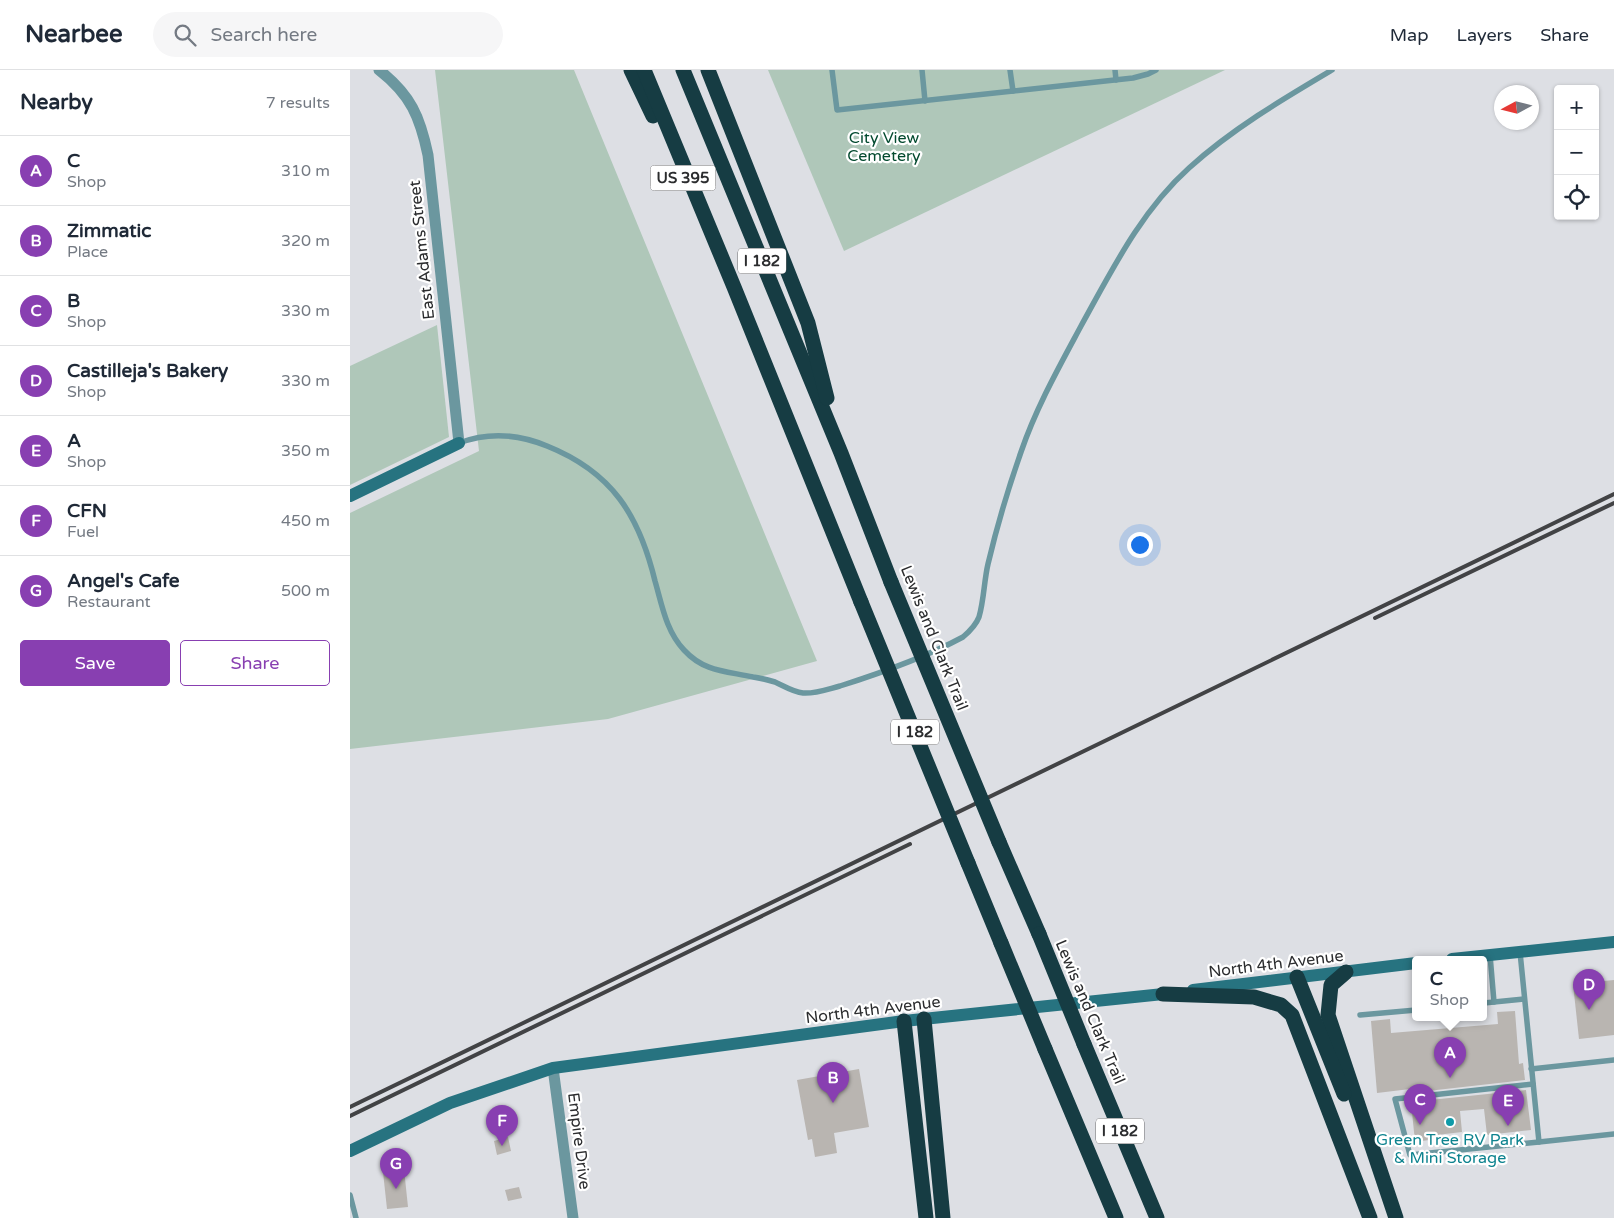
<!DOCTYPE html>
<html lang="en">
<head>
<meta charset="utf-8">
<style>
  :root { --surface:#fff; --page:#f6f6f7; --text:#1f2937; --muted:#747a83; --line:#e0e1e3; --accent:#883fb1 }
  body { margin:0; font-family:"Varela Round",sans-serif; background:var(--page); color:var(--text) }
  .controls { position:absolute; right:15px; top:15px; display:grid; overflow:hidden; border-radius:5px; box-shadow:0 1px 4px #0004 }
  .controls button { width:45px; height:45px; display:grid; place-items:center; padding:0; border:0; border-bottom:1px solid var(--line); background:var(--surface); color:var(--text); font:25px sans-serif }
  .compass { position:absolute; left:1144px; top:15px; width:45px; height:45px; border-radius:50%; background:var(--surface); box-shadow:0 1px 4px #0004; rotate:263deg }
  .you { position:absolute; left:789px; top:474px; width:18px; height:18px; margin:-12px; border:4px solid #fff; border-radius:50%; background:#1a73e8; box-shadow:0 0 0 8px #1a73e833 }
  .badge { display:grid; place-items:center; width:32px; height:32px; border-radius:50%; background:var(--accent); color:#fff; font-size:16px; font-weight:700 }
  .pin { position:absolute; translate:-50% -41px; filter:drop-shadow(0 1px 2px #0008) }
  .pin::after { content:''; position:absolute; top:26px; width:18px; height:15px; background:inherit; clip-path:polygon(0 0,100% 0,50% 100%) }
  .popup { position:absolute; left:1062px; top:886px; width:75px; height:65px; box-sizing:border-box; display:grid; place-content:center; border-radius:5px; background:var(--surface); filter:drop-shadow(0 1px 4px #0005); font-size:16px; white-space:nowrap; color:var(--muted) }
  .popup b { font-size:19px; color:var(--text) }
  .popup::after { content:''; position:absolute; left:50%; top:100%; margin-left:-10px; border:10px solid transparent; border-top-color:var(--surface) }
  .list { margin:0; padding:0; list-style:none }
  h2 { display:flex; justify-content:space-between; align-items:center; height:65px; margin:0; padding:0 20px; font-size:21px }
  h2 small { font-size:16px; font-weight:400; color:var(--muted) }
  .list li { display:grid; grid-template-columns:32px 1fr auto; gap:15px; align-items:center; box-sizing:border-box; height:70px; padding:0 20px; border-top:1px solid var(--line) }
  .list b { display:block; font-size:19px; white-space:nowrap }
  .list p { margin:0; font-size:16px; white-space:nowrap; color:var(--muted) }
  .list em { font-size:16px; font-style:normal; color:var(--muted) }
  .actions { display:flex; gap:10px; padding:15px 20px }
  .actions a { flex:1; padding:11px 0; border:1px solid var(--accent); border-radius:5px; text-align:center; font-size:18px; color:var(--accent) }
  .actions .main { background:var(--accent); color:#fff }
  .icon { flex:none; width:28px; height:28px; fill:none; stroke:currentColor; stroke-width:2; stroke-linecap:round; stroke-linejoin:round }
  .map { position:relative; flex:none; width:1264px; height:1148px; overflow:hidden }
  header { display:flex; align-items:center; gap:30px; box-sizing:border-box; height:70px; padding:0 25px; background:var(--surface); border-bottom:1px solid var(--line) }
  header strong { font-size:24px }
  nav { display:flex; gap:28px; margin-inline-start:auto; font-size:18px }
  .search { width:350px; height:45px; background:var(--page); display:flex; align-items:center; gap:12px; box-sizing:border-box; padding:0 18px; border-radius:28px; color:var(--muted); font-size:19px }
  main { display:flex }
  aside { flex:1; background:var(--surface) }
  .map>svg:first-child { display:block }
  .green { fill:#afc7b9 }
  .building { fill:#b9b5b1 }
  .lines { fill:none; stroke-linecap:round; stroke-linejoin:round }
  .lane { stroke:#6b979f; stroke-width:5.5 }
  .street { stroke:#6b979f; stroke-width:11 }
  .secondary { stroke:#277380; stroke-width:12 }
  .highway { stroke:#163c43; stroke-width:15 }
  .rail { stroke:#424345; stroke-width:4 }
  .highway-bridge { stroke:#163c43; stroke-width:15 }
  .culture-dot { fill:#0f9aa8; stroke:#fff; stroke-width:2 }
  .labels { text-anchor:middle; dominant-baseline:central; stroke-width:4.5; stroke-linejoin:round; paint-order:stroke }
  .shield { fill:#fff; stroke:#6b6b6d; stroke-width:1 }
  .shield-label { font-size:15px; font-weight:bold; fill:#2b2c2e }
  .park-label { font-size:16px; fill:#034a2f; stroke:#fff }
  .street-label { font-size:16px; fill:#2b2c2e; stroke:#fff }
  .culture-label { font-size:16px; fill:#0d838f; stroke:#fff }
</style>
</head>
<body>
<header>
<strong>Nearbee</strong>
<div class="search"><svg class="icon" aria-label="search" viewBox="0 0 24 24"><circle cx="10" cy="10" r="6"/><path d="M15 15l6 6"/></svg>Search here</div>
<nav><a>Map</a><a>Layers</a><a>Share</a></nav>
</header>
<main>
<aside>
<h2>Nearby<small>7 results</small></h2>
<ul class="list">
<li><span class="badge">A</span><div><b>C</b><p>Shop</p></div><em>310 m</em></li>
<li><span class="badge">B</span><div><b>Zimmatic</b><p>Place</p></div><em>320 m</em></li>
<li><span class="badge">C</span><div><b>B</b><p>Shop</p></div><em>330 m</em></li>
<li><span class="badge">D</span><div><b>Castilleja's Bakery</b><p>Shop</p></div><em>330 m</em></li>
<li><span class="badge">E</span><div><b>A</b><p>Shop</p></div><em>350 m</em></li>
<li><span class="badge">F</span><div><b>CFN</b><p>Fuel</p></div><em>450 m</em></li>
<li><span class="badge">G</span><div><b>Angel's Cafe</b><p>Restaurant</p></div><em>500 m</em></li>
</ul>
<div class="actions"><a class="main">Save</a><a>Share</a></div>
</aside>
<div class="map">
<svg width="1264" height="1148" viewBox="0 0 1264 1148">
  <rect width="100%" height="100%" fill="#dddfe4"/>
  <!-- green -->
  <g class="green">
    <polygon points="85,0 224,0 467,591 258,649 0,679 0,443 129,381"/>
    <polygon points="418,0 875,0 494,181"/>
    <polygon points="87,255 99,367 0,415 0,296"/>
  </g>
  <!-- building -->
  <g class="building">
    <polygon points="1264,910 1264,965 1229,969 1223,914"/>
    <polygon points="1165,941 1169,994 1173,993 1175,1010 1060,1023 1060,1019 1027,1023 1021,951 1040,949 1041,963 1148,954 1147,942"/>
    <polygon points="509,999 519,1057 484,1063 487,1083 465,1087 462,1069 458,1070 447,1010"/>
    <polygon points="1176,1020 1181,1060 1137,1065 1134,1039 1110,1041 1112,1062 1078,1066 1079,1070 1065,1072 1061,1032"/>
    <polygon points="158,1067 161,1081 147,1085 144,1071"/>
    <polygon points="54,1099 58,1137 37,1139 33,1102"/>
    <polygon points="169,1117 172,1128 158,1131 155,1120"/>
  </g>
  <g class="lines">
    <!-- lane -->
    <g class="lane">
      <polyline points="482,0 487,40 783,8 798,4 806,0"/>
      <polyline points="572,0 575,31"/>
      <polyline points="660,0 663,21"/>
      <polyline points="765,0 766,10"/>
      <path d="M109,373C138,362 168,364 197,376C262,402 289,445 305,511C312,535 316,561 334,580C354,602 376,601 403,607C410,608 418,610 425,612C434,616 443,622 453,623C465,624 478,619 490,616C531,603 574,588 613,567C620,561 626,555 629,547C634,530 634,511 638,494C647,456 658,419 671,382C686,338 709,297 731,256C762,200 791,141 839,98C882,59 933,29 982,0"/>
      <polyline points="1170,882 1189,1072 1264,1064"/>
      <polyline points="1140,885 1144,932"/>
      <polyline points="1134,933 1174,929"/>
      <polyline points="1010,945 1066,940"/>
      <polyline points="1181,999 1264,990"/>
      <polyline points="1183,1014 1045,1029 1060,1085 1189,1072"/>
      <polyline points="0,1125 6,1148"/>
    </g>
    <!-- street -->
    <g class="street">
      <path d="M29,0C61,25 70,47 78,85L109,373"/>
      <polyline points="203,998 223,1148"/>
    </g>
    <!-- secondary -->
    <g class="secondary">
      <polyline points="0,426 109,373"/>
      <polyline points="1102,889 1264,872"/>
      <polyline points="843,920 1066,893"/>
      <polyline points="0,1081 100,1033 203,998 554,951 823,923"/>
    </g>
    <!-- highway -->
    <g class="highway">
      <polyline points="281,0 303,46"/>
      <polyline points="294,0 384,217 511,532"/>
      <polyline points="333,0 491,383 541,512"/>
      <polyline points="358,0 458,253 477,328"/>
      <polyline points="649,772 689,864"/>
      <polyline points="618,793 651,873"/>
      <polyline points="996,902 981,915 978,945 1046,1148"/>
      <polyline points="947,907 994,1024"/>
      <polyline points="813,924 904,927 931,935 942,945 1020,1148"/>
      <polyline points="574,949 593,1148"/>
      <polyline points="554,951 576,1148"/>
      <polyline points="734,974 807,1148"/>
      <polyline points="695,979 766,1148"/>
    </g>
    <!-- rail -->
    <g class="rail">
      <polyline points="1025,548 1264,433"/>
      <polyline points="0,1037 1264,424"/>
      <polyline points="0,1046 560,774"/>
    </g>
    <!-- highway-bridge -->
    <g class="highway-bridge">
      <polyline points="541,512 649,772"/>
      <polyline points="511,532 618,793"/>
      <polyline points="689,864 734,974"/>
      <polyline points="651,873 695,979"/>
    </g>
  </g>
  <!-- markers -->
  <circle class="culture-dot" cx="1100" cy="1052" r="5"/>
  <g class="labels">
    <!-- shield labels -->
    <g class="shield">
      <rect x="300.5" y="95.5" width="65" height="25" rx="4"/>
      <rect x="388" y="178.5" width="48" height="25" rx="4"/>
      <rect x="541" y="649.5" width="48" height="25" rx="4"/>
      <rect x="746" y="1048.5" width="48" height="25" rx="4"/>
    </g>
    <g class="shield-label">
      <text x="333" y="108">US 395</text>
      <text x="412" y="191">I 182</text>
      <text x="565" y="662">I 182</text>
      <text x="770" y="1061">I 182</text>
    </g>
    <!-- park labels -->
    <g class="park-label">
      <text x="534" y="68">City View<tspan x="534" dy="18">Cemetery</tspan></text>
    </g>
    <!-- street labels -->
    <g class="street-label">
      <text transform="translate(72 180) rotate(-96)">East Adams Street</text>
      <text transform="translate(584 568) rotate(68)">Lewis and Clark Trail</text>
      <text transform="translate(926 894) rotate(-7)">North 4th Avenue</text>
      <text transform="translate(523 940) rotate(-7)">North 4th Avenue</text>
      <text transform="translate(740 942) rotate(67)">Lewis and Clark Trail</text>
      <text transform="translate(229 1071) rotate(83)">Empire Drive</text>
    </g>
    <!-- culture labels -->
    <g class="culture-label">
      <text x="1100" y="1070">Green Tree RV Park<tspan x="1100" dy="18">&amp; Mini Storage</tspan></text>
    </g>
  </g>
</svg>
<div class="controls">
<button>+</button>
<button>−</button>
<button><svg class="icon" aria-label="locate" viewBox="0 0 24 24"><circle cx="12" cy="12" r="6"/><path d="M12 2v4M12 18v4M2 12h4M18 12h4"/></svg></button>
</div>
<svg class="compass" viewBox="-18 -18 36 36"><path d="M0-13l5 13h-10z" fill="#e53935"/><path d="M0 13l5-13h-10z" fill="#747a83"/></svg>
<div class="you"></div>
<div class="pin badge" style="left:1100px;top:1008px">A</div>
<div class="popup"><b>C</b>Shop</div>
<div class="pin badge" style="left:483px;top:1033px">B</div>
<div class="pin badge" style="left:1070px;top:1055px">C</div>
<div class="pin badge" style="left:1239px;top:940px">D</div>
<div class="pin badge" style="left:1158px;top:1056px">E</div>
<div class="pin badge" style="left:152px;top:1076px">F</div>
<div class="pin badge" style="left:46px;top:1119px">G</div>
</div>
</main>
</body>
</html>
